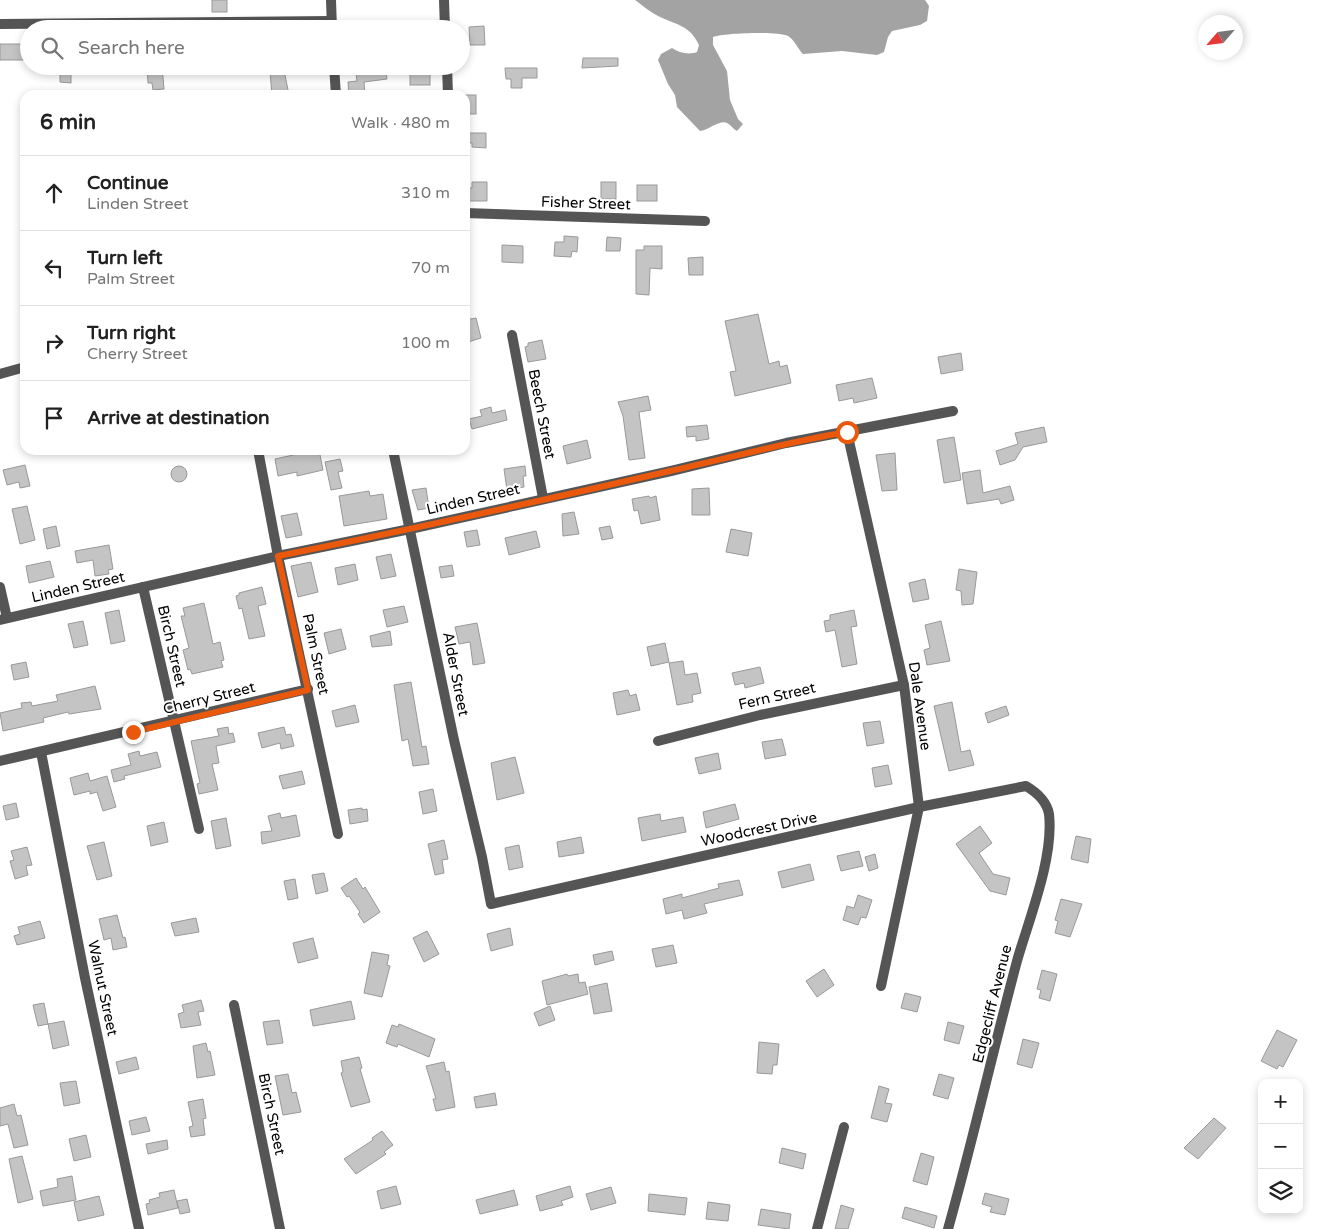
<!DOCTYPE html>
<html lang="en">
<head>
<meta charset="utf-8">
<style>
  :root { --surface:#fff; --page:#f2f2f2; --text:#222; --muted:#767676; --line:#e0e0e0 }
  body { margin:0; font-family:"Varela Round",sans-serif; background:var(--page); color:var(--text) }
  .controls { position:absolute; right:15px; bottom:15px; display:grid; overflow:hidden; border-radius:10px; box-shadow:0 2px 8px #0003 }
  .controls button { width:45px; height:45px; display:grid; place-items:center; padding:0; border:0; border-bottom:1px solid var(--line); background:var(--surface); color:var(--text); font:25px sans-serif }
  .compass { position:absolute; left:1198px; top:15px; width:45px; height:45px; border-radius:50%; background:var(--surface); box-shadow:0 2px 8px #0003; rotate:242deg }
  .stop { position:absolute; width:15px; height:15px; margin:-11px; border:4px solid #ea580c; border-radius:50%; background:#fff }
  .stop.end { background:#ea580c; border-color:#fff; box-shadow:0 1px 5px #0008 }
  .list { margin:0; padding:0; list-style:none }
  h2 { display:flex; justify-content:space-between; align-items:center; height:65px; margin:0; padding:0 20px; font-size:21px }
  h2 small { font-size:16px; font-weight:400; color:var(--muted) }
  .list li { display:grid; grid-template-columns:32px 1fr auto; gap:15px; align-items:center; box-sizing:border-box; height:75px; padding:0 20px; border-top:1px solid var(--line) }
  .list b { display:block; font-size:19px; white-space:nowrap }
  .list p { margin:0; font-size:16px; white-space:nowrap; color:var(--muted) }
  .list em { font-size:16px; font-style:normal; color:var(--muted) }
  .icon { flex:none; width:28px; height:28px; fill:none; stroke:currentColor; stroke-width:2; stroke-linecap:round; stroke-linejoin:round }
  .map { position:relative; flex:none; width:1318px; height:1229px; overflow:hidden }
  .search { position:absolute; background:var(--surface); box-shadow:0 2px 8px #0003; left:20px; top:20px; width:450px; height:55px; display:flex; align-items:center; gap:12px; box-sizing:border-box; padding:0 18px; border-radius:28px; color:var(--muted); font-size:19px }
  .panel { position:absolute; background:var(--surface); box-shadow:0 2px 8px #0003; left:20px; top:90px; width:450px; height:365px; border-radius:15px }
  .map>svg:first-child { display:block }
  .water { fill:#a3a3a3 }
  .building { fill:#c4c4c4; stroke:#999 }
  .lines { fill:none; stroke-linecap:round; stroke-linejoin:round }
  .street { stroke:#555; stroke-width:10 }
  .route { stroke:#ea580c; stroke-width:6 }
  .labels { text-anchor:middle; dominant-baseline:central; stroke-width:4; stroke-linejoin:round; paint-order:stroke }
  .street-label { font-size:15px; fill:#000; stroke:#fff }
</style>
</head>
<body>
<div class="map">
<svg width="1318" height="1229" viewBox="0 0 1318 1229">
  <rect width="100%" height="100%" fill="#fff"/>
  <!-- water -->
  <path class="water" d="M635,0H925L929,6L927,21L920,25L892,31L888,37L884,52L877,55L842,51L803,54C798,49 794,39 788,36C777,31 725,33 713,37V45L727,71L730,100L738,119L743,124L737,131C733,129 731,125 727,123C721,119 708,130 700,131L677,107L675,95L668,84L658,60L661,54L672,48C679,53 689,55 697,52L699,45C690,25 676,25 658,16C650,12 642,5 635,0Z"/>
  <!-- building -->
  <g class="building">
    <rect x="212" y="0" width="15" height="12"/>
    <polygon points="484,26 485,45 470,45 469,27"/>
    <rect x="0" y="44" width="26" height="16"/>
    <polygon points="583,58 618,58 618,66 582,68"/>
    <polygon points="147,66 162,66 164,89 153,90 152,83 148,83"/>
    <polygon points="355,66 385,66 387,79 364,82 365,95 349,95 348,82 357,81"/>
    <polygon points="505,68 537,68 537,78 522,78 522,88 511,88 511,79 506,79"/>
    <polygon points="60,70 71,70 71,83 60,82"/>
    <polygon points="284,70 289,95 272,95 270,72"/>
    <rect x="410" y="70" width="20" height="15"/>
    <rect x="465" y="95" width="11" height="19"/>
    <polygon points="465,133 486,133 486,148 472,147 472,143 465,143"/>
    <polygon points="472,182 487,182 487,201 465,201 465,187 472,188"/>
    <rect x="601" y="182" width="15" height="17"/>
    <rect x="637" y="185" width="20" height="16"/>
    <polygon points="564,236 578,237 577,252 572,251 571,257 554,256 555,242 564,242"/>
    <polygon points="607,237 621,238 620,251 606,251"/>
    <polygon points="502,245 523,246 523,263 502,262"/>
    <polygon points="644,246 662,246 662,269 650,268 649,295 636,294 636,250 644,250"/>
    <polygon points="703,257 703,275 689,275 688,258"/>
    <polygon points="758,314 769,364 779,361 780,367 787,365 791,383 735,396 730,372 736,371 725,321"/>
    <polygon points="476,318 481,338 465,343 465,320"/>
    <polygon points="542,340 546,359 528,362 525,347 528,346 528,343"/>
    <polygon points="961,353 963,370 941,374 938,357"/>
    <polygon points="872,378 877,398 854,403 853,398 839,401 836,385"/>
    <polygon points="648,396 651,410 639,412 645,458 629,460 623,416 618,402"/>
    <polygon points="491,407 492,413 505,410 507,420 472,429 469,419 482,416 480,410"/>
    <polygon points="707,425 709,439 696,441 696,436 687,437 686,427"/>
    <polygon points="1044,427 1047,442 1023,447 1015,460 1000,465 996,451 1018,444 1015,433"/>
    <polygon points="954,437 961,480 944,483 937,440"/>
    <polygon points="587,440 591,458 567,464 563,446"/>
    <polygon points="306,450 319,450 323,470 297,476 297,472 278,476 275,459 307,452"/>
    <polygon points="895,453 897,490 882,491 876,455"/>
    <polygon points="340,459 343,471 338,472 342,488 331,490 325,462"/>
    <polygon points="25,465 30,486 20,488 19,482 7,485 3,470"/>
    <polygon points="525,466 526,476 523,476 524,487 507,490 504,469"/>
    <circle cx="179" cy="474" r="8"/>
    <polygon points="980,470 983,493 1010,486 1014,500 1001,504 999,499 967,504 962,473"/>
    <polygon points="426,488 429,508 418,510 412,490"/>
    <polygon points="709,488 710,515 692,515 692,489"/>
    <polygon points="369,491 370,496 383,494 387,519 344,526 339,496"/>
    <polygon points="649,496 650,498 656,496 660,520 641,524 638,510 634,511 632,499"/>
    <polygon points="27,506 35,540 20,544 12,509"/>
    <polygon points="574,512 579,534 563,536 562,514"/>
    <polygon points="297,513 302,535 286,538 281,516"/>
    <polygon points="56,526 60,546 47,549 43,529"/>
    <polygon points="610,526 613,538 602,540 599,528"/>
    <polygon points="731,529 752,533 748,556 726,552"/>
    <polygon points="477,530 480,545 467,547 464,532"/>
    <polygon points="536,531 540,547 509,555 505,538"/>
    <polygon points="109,545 113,569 108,570 109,574 95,576 93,560 77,563 75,551"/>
    <polygon points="391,554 396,576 381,579 376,557"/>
    <polygon points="50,561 54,577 29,583 26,566"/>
    <polygon points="311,562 318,592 298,597 291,566"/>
    <polygon points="355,564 358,580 338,585 335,568"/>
    <polygon points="452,565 454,576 441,578 439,567"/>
    <polygon points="959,569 977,572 973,604 962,605 961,591 956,590"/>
    <polygon points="925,579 929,599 913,602 909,583"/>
    <polygon points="262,587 266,604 258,606 265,636 249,639 242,608 239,609 236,596 239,595 239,593"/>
    <polygon points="204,603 213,644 220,642 224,660 221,661 223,667 192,674 190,669 188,670 183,650 189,648 181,616 185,616 183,608"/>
    <polygon points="404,606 408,622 387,627 383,610"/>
    <polygon points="119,610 125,641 111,644 105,613"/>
    <polygon points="854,610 857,626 851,627 857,664 842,667 835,630 826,632 824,621 830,620 830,615"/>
    <polygon points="83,621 88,645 74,648 68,624"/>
    <polygon points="941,621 950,661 927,665 924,650 930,648 925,625"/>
    <polygon points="477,623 485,663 473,665 470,642 459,644 455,627"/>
    <polygon points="341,629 346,649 329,654 324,633"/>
    <polygon points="390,631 392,645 372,647 370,636"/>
    <polygon points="665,643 669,662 651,666 647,647"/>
    <polygon points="683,661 685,675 697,673 701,693 692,695 693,702 677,705 669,663"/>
    <polygon points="26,662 29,677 14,680 11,665"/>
    <polygon points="760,667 764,683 745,688 744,683 735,685 732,673"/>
    <polygon points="411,682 422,747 426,746 429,764 413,766 408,739 402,741 394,685"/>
    <polygon points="95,686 101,709 69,714 68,712 43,718 44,722 3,731 0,713 22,708 21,703 31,702 32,706 58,701 56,695"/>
    <polygon points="628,690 630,696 636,694 640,710 617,715 613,693"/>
    <polygon points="952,702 961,752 970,750 974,765 949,771 934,706"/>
    <polygon points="355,705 359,722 336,727 332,711"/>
    <polygon points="1006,706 1009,715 988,723 985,713"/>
    <polygon points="880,721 884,743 867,746 863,723"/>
    <polygon points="228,727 229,734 233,733 235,742 216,746 219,763 212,764 218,790 199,794 197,784 200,783 191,741 219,736 217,729"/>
    <polygon points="284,727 286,735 291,734 294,746 281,749 280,743 262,748 258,733"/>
    <polygon points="782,739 786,755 765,759 762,742"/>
    <polygon points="139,751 140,756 157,752 161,767 124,776 125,779 114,782 111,770 131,765 128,754"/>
    <polygon points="718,753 721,769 699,774 695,758"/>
    <polygon points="515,757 524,793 497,800 491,763"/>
    <polygon points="888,765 892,784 875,787 872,768"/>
    <polygon points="302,771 305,784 283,789 279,776"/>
    <polygon points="88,773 90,781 107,776 116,807 103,811 97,792 90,794 90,791 74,795 70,778"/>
    <polygon points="433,789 437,811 423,814 419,792"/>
    <polygon points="16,803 19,817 6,820 3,806"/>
    <polygon points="735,804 739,819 706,828 703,812"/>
    <polygon points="362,808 362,810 367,809 368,821 350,824 348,810"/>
    <polygon points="280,813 281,818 296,815 300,836 262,844 261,832 272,831 268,816"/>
    <polygon points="660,814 661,821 683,817 686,832 642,841 638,818"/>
    <polygon points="226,818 231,846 216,849 211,821"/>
    <polygon points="164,822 168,842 151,846 147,826"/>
    <polygon points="980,826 992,843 979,853 993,874 1010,878 1006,895 990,891 956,844"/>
    <polygon points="1076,836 1091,839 1088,863 1071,859"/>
    <polygon points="581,837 584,853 559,857 557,842"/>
    <polygon points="444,840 448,859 442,860 444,873 435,875 428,844"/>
    <polygon points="104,842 112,876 97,880 87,846"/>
    <polygon points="519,845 523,867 509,870 505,848"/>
    <polygon points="27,847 32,865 26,866 28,875 15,879 10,861 14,860 11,851"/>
    <polygon points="859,851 863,866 841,871 837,856"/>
    <polygon points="875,854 878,868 869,871 865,857"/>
    <polygon points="810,864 814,880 782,888 778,872"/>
    <polygon points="324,873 328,891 316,894 312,875"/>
    <polygon points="356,878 363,889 365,887 380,912 364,923 358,914 360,912 349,896 347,897 341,888"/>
    <polygon points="295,879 298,898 288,900 284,881"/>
    <polygon points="739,880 743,895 704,904 707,913 684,919 682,910 666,914 663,899 682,894 682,898 719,888 718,884"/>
    <polygon points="858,895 872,900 866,918 861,917 858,925 843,920 847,906 854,908"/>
    <polygon points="1061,899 1082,904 1070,937 1055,933 1058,921 1055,920"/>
    <polygon points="117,915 123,938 125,937 127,947 113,950 111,938 104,940 99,919"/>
    <polygon points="196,918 199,932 175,936 171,923"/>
    <polygon points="40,921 45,938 17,945 14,936 20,934 18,927"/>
    <polygon points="510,928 513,945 491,951 487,934"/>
    <polygon points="427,931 439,954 424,962 413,938"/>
    <polygon points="313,938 318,958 298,963 293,943"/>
    <polygon points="673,945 677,963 656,967 652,949"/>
    <polygon points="612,951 614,960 595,965 593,955"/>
    <polygon points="372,952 389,955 387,965 390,966 382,997 364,993"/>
    <polygon points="824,969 834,985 817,997 806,981"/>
    <polygon points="1042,970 1057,974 1050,1001 1039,998 1041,990 1037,989"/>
    <polygon points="567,974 568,976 578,974 579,983 585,982 588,994 547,1005 542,981"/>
    <polygon points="607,983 612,1011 594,1014 589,987"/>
    <polygon points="905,993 921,997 917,1012 901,1008"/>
    <polygon points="201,1000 204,1011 198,1012 201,1025 181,1028 178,1014 184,1012 182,1005"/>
    <polygon points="351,1001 355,1019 313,1026 310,1010"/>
    <polygon points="44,1003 48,1024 64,1021 69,1045 53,1049 48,1024 38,1026 33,1005"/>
    <polygon points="550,1006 555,1020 539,1026 534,1013"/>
    <polygon points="279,1020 283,1043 267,1045 263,1022"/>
    <polygon points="948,1022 964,1026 959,1044 944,1040"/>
    <polygon points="399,1024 435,1039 429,1057 398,1044 397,1047 386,1043 392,1025 398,1027"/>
    <polygon points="1277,1030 1297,1040 1283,1067 1279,1065 1277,1069 1261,1061"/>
    <polygon points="1023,1039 1039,1043 1032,1068 1017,1064"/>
    <polygon points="759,1042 779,1044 777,1065 773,1065 772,1074 757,1073"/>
    <polygon points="206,1043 208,1052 210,1051 215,1075 197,1078 193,1046"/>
    <polygon points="136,1057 139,1069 119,1074 116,1062"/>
    <polygon points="359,1057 362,1068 360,1069 370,1102 351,1107 341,1073 343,1072 341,1061"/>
    <polygon points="444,1062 446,1072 449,1071 455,1107 436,1111 433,1099 436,1099 426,1066"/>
    <polygon points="288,1074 292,1093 296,1092 301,1112 283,1115 275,1076"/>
    <polygon points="939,1074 954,1078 948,1099 933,1095"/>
    <polygon points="76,1081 80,1103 64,1106 60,1083"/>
    <polygon points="879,1086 889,1089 885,1103 892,1104 887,1122 871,1118"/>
    <polygon points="495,1093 497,1105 476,1108 474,1097"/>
    <polygon points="203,1099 206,1118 203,1119 205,1135 191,1137 189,1127 193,1126 188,1102"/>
    <polygon points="14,1104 17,1116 21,1115 28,1145 14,1148 8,1124 0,1126 0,1108"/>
    <polygon points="146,1117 150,1131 132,1135 129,1121"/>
    <polygon points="1214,1118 1226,1128 1198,1159 1184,1148"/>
    <polygon points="382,1131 393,1145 384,1152 386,1154 356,1174 344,1159 373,1140 372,1138"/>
    <polygon points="86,1135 91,1157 74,1161 69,1139"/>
    <polygon points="167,1140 168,1149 148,1154 146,1144"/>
    <polygon points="782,1148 806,1154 803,1169 779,1163"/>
    <polygon points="921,1153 934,1157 927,1185 913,1181"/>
    <polygon points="22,1156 33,1199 18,1203 9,1159"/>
    <polygon points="72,1176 76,1200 43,1206 40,1191 58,1187 57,1179"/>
    <polygon points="396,1186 401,1204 381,1209 377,1191"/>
    <polygon points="570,1186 573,1197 561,1201 563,1205 540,1211 536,1196"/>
    <polygon points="611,1187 616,1203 591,1210 586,1194"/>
    <polygon points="174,1190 178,1208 148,1215 146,1204 150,1203 149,1200 160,1197 159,1193"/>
    <polygon points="514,1190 518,1205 480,1214 476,1200"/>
    <polygon points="985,1193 1009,1199 1005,1215 990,1212 992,1207 982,1204"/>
    <polygon points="649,1194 687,1198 685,1215 648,1211"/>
    <polygon points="99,1196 104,1215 78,1221 74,1202"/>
    <polygon points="187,1199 190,1212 180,1214 177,1201"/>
    <polygon points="708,1202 730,1205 728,1221 706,1219"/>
    <polygon points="841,1205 854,1209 848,1229 835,1229"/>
    <polygon points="905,1207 937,1216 934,1228 902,1218"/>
    <polygon points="761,1209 791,1214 789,1229 758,1225"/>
  </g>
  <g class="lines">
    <!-- street -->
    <g class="street">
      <polyline points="331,0 332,29"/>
      <polyline points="444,0 445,29"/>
      <polyline points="0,24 331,21"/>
      <polyline points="334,66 336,95"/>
      <polyline points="447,66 448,95"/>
      <polyline points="465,213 705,221"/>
      <polyline points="512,335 543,498"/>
      <polyline points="0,374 25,367"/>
      <polyline points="847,432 904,685 919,807 881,986"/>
      <polyline points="258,450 278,556 338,834"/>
      <path d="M393,450L454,740L482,857L491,904L919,807L1026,786C1036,792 1047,802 1049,814C1054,858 1029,919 1017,961C993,1050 973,1140 948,1229"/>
      <polyline points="0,587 7,618"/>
      <polyline points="143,587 199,829"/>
      <polyline points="0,620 278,556 410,529 671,471 786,443 953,411"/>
      <polyline points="658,741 760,715 904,685"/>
      <polyline points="41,752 85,978 139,1229"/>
      <polyline points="0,761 308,689"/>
      <polyline points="234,1005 280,1229"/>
      <polyline points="817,1229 844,1127"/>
    </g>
  </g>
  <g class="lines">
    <!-- route -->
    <path class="route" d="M133,732L308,690L278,556C409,530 540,501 670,471C729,458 787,442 847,432"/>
  </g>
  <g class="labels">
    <!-- street labels -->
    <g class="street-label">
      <text transform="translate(586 203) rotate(2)">Fisher Street</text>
      <text transform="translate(542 414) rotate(79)">Beech Street</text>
      <text transform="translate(473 499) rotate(-13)">Linden Street</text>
      <text transform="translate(78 587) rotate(-13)">Linden Street</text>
      <text transform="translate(172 646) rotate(77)">Birch Street</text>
      <text transform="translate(316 654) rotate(78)">Palm Street</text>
      <text transform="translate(456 674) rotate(79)">Alder Street</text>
      <text transform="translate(777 696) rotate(-13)">Fern Street</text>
      <text transform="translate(209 698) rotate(-14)">Cherry Street</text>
      <text transform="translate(920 706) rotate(82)">Dale Avenue</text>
      <text transform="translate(759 829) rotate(-12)">Woodcrest Drive</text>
      <text transform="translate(103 988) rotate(78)">Walnut Street</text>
      <text transform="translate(992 1004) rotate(-76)">Edgecliff Avenue</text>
      <text transform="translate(272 1114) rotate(78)">Birch Street</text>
    </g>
  </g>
</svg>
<div class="controls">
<button>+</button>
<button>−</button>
<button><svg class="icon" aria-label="layers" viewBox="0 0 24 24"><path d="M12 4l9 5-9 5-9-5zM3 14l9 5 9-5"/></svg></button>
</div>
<svg class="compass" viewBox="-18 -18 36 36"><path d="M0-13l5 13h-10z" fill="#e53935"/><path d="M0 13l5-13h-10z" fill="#767676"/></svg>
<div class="stop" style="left:847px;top:432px"></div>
<div class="stop end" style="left:133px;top:732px"></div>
<div class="search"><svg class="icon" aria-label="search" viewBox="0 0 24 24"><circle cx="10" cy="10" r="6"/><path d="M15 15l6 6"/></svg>Search here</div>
<section class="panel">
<h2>6 min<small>Walk · 480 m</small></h2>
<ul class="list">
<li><svg class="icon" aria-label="ahead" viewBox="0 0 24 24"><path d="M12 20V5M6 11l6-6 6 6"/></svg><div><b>Continue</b><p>Linden Street</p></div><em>310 m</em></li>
<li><svg class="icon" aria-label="left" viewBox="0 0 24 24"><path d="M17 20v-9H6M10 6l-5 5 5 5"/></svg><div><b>Turn left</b><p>Palm Street</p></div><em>70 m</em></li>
<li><svg class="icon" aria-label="right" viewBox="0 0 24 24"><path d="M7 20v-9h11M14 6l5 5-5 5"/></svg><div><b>Turn right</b><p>Cherry Street</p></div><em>100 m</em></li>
<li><svg class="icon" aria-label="arrive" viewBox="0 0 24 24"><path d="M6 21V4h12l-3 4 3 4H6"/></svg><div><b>Arrive at destination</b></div></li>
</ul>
</section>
</div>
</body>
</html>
